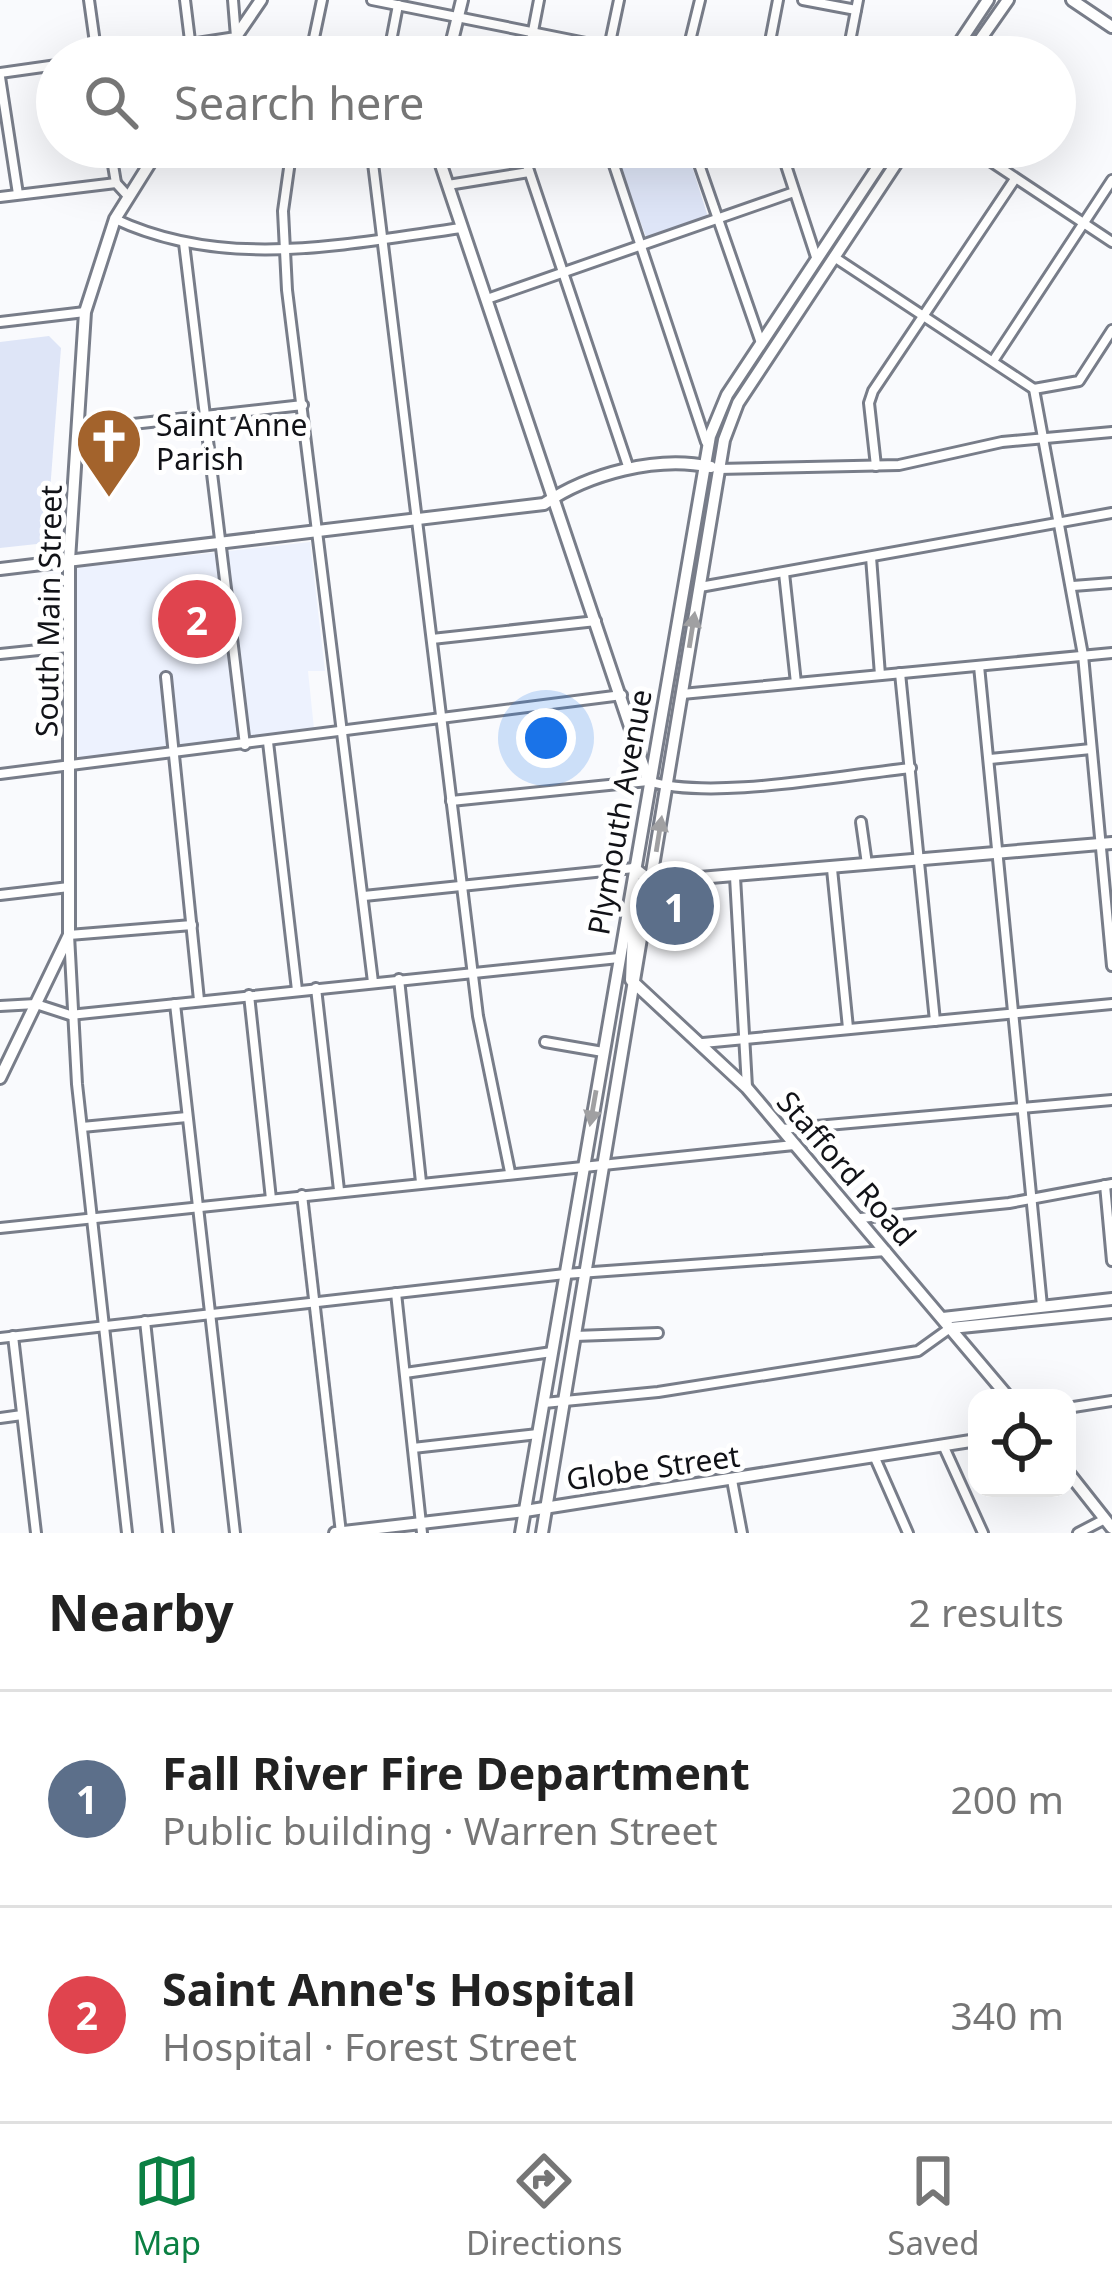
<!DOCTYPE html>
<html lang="en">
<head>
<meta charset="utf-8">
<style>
  :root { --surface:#fff; --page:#f2f2f2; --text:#222; --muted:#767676; --line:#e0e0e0; --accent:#0b8043 }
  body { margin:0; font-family:"Noto Sans",sans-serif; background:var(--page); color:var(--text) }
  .controls { position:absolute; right:36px; bottom:36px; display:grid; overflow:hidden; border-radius:24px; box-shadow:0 12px 48px #0002 }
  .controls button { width:108px; height:108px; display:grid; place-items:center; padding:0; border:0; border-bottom:3px solid var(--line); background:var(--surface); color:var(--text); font:60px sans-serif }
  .you { position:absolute; left:546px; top:738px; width:42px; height:42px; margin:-30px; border:9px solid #fff; border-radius:50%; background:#1a73e8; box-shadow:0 0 0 18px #1a73e833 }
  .badge { display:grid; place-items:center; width:78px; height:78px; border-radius:50%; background:var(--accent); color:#fff; font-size:39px; font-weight:700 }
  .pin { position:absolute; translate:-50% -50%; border:6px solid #fff; box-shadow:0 3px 12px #0006 }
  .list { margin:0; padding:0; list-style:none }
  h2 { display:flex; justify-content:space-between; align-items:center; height:156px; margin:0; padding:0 48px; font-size:51px }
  h2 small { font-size:39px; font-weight:400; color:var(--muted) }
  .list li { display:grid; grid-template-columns:78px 1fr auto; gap:36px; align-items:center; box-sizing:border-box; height:216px; padding:0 48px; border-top:3px solid var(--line) }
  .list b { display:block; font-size:45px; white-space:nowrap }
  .list p { margin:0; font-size:39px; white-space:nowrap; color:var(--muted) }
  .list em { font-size:39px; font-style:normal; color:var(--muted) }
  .icon { flex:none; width:66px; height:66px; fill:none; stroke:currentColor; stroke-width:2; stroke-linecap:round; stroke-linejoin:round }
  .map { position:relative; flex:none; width:1112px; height:1533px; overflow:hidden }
  .search { position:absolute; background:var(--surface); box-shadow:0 12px 48px #0002; left:36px; right:36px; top:36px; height:132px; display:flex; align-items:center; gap:30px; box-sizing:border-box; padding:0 42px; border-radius:66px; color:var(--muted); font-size:45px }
  .sheet { height:588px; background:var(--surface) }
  nav { display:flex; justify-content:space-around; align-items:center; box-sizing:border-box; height:168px; border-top:3px solid var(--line); background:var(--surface); font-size:33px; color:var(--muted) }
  nav a { display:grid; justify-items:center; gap:6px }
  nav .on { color:var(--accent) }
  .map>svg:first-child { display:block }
  .built { fill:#edf2fe }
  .green { fill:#dee5f7 }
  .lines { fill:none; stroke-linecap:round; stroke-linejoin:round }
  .street-casing { stroke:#787d89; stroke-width:14 }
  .secondary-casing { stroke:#787d89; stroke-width:16 }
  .street { stroke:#fff; stroke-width:8 }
  .secondary { stroke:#fff; stroke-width:10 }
  .oneway { fill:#a0a0a2 }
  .labels { text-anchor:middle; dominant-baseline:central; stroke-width:10; stroke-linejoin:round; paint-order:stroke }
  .poi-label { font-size:30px; fill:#111217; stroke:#fff; text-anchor:start }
  .street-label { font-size:30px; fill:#111217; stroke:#fff }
</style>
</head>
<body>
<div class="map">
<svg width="1112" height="1533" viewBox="0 0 1112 1533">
  <rect width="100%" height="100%" fill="#f9fafd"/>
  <!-- built -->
  <polygon class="built" points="310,542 325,671 308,671 314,729 78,758 74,568"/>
  <!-- green -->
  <g class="green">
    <polygon points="686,147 708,217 646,237 616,155"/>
    <polygon points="49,336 61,348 46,543 0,548 0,342"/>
  </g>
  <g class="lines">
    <!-- street casing -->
    <g class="street-casing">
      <g id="street">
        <polyline points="89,0 97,57"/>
        <polyline points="185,0 192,57"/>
        <polyline points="372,0 656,57"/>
        <polyline points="803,0 856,10"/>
        <polyline points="106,57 236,37 233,0"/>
        <polyline points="310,57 322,0"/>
        <polyline points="388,57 398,5"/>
        <polyline points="528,57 539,0"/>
        <polyline points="607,57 619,0"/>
        <polyline points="686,57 700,0"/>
        <polyline points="767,57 778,0"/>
        <polyline points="847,57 858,0"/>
        <polyline points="0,73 57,65"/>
        <polyline points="0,77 18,194"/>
        <polyline points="110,147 116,183"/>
        <polyline points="292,147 283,211 287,290 373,982"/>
        <polyline points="371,147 478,1016 510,1172"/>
        <polyline points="521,147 629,469"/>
        <polyline points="608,147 706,442"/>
        <polyline points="693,147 761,343"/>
        <polyline points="780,147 816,257"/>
        <polyline points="866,147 876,169"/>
        <polyline points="969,147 1112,242"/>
        <polyline points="448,185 529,172"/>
        <polyline points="0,197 116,183 127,195"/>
        <path d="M115,219C225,271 346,244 461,228"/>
        <polyline points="184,243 245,745"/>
        <polyline points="834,257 1034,389 1083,655 1112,966"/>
        <polyline points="487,299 794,192"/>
        <polyline points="0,322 85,312"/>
        <polyline points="993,361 1112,180"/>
        <polyline points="1034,389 1079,381 1112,330"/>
        <polyline points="79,430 303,405"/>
        <polyline points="876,466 869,403 873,391 1015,179"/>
        <polyline points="718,469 899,465 1002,442 1112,432"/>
        <polyline points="871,557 880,675"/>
        <polyline points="784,573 796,683"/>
        <polyline points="1073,586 1112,583"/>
        <polyline points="700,587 1112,513"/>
        <polyline points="432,639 596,621"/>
        <polyline points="0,654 68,647"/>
        <polyline points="979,666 1042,1306"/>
        <polyline points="900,673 935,1021"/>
        <polyline points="166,677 199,1000"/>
        <polyline points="682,694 1112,653"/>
        <polyline points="268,742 297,990"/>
        <polyline points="990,759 1091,749"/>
        <polyline points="0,774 622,695"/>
        <path d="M451,801L648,781C710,801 842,775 911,768"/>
        <polyline points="861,822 867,864"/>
        <polyline points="832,869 848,1028"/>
        <polyline points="735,877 747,1087"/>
        <polyline points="0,895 69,887"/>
        <polyline points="364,896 634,868"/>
        <polyline points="399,979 421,1182"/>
        <polyline points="316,988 339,1190"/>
        <polyline points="249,995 271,1199"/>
        <polyline points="175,1004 235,1533"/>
        <polyline points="0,1006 36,1004 70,1015 619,958"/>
        <polyline points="545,1042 603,1052"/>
        <polyline points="703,1043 1112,1004"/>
        <polyline points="82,1127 187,1117"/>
        <polyline points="782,1129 1112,1100"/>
        <polyline points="1105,1185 1112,1261"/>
        <polyline points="302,1195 341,1533"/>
        <polyline points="861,1218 1009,1203 1112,1184"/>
        <polyline points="0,1228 794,1145"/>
        <polyline points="396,1293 422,1533"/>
        <polyline points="145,1321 168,1533"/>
        <polyline points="13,1336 36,1533"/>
        <polyline points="575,1336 658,1333"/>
        <polyline points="0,1338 565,1274 886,1251"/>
        <polyline points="405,1373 552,1352"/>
        <polyline points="544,1403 658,1392 918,1351 950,1328"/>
        <polyline points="1067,1408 1112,1401"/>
        <polyline points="0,1418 22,1415"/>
        <polyline points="943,1445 983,1533"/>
        <polyline points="413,1448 538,1434"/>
        <polyline points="875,1458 908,1533"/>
        <polyline points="732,1480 742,1533"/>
        <polyline points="127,1533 77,1084 69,935 192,925"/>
        <polyline points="1078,1533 1105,1519"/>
      </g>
    </g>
    <!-- secondary casing -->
    <g class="secondary-casing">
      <g id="secondary">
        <polyline points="1072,0 1112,27"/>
        <polyline points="222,57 261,0"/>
        <polyline points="448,57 462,0"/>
        <polyline points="950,57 988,0"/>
        <polyline points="968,57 1008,0"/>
        <polyline points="435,147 647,777"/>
        <path d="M0,569L544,504C588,474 657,455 711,467"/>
        <polyline points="634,868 652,882 1112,843"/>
        <polyline points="635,883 631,980 747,1088 1009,1398"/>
        <polyline points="0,1078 69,935 69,560 85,312 115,219 160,147"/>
        <polyline points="943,1318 1112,1299"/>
        <polyline points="951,1328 1112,1312"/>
        <polyline points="1067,1471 1112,1528"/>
        <polyline points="335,1533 525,1511 977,1440"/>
        <polyline points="521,1533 710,436 727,395 891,147"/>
        <polyline points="542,1533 724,440 738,403 907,147"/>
      </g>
    </g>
    <!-- street -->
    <use href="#street" class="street"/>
    <!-- secondary -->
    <use href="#secondary" class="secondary"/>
  </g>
  <!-- one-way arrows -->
  <defs><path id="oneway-solid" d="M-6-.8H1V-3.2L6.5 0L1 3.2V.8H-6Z" transform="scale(3)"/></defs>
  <g class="oneway">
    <use href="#oneway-solid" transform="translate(692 630) rotate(-81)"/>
    <use href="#oneway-solid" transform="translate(659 834) rotate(-81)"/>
    <use href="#oneway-solid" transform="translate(593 1108) rotate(100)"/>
  </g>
  <!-- icons -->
  <defs>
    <g id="church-pin" transform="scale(3.45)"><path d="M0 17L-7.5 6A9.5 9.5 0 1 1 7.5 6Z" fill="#a3632c" stroke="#fff"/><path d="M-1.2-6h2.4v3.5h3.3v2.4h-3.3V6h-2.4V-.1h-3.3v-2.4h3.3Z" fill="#fff"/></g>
  </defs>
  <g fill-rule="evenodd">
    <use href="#church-pin" x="109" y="441"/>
  </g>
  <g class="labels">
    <!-- poi labels -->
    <g class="poi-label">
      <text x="156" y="424">Saint Anne<tspan x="156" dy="34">Parish</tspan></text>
    </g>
    <!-- street labels -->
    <g class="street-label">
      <text transform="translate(48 611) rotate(-89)">South Main Street</text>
      <text transform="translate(619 812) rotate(-80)">Plymouth Avenue</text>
      <text transform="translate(847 1168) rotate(49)">Stafford Road</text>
      <text transform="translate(653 1467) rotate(-8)">Globe Street</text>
    </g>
  </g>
</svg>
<div class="controls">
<button><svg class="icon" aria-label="locate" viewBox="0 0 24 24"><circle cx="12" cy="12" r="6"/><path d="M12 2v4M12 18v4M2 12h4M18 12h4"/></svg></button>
</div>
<div class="you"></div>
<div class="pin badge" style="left:675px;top:906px;background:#5c6f8a">1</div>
<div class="pin badge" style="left:197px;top:619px;background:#e0444e">2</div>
<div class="search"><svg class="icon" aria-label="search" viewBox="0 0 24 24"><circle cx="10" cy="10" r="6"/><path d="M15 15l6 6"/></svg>Search here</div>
</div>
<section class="sheet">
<h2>Nearby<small>2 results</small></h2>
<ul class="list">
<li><span class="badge" style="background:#5c6f8a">1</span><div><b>Fall River Fire Department</b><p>Public building · Warren Street</p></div><em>200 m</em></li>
<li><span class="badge" style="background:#e0444e">2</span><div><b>Saint Anne's Hospital</b><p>Hospital · Forest Street</p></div><em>340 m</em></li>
</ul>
</section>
<nav>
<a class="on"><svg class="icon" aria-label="map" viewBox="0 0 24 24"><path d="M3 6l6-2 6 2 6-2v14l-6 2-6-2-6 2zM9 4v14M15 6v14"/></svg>Map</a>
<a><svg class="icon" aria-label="directions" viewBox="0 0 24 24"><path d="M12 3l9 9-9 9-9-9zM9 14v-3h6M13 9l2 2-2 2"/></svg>Directions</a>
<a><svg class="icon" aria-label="saved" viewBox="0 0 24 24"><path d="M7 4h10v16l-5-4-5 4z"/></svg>Saved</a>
</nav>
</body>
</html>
